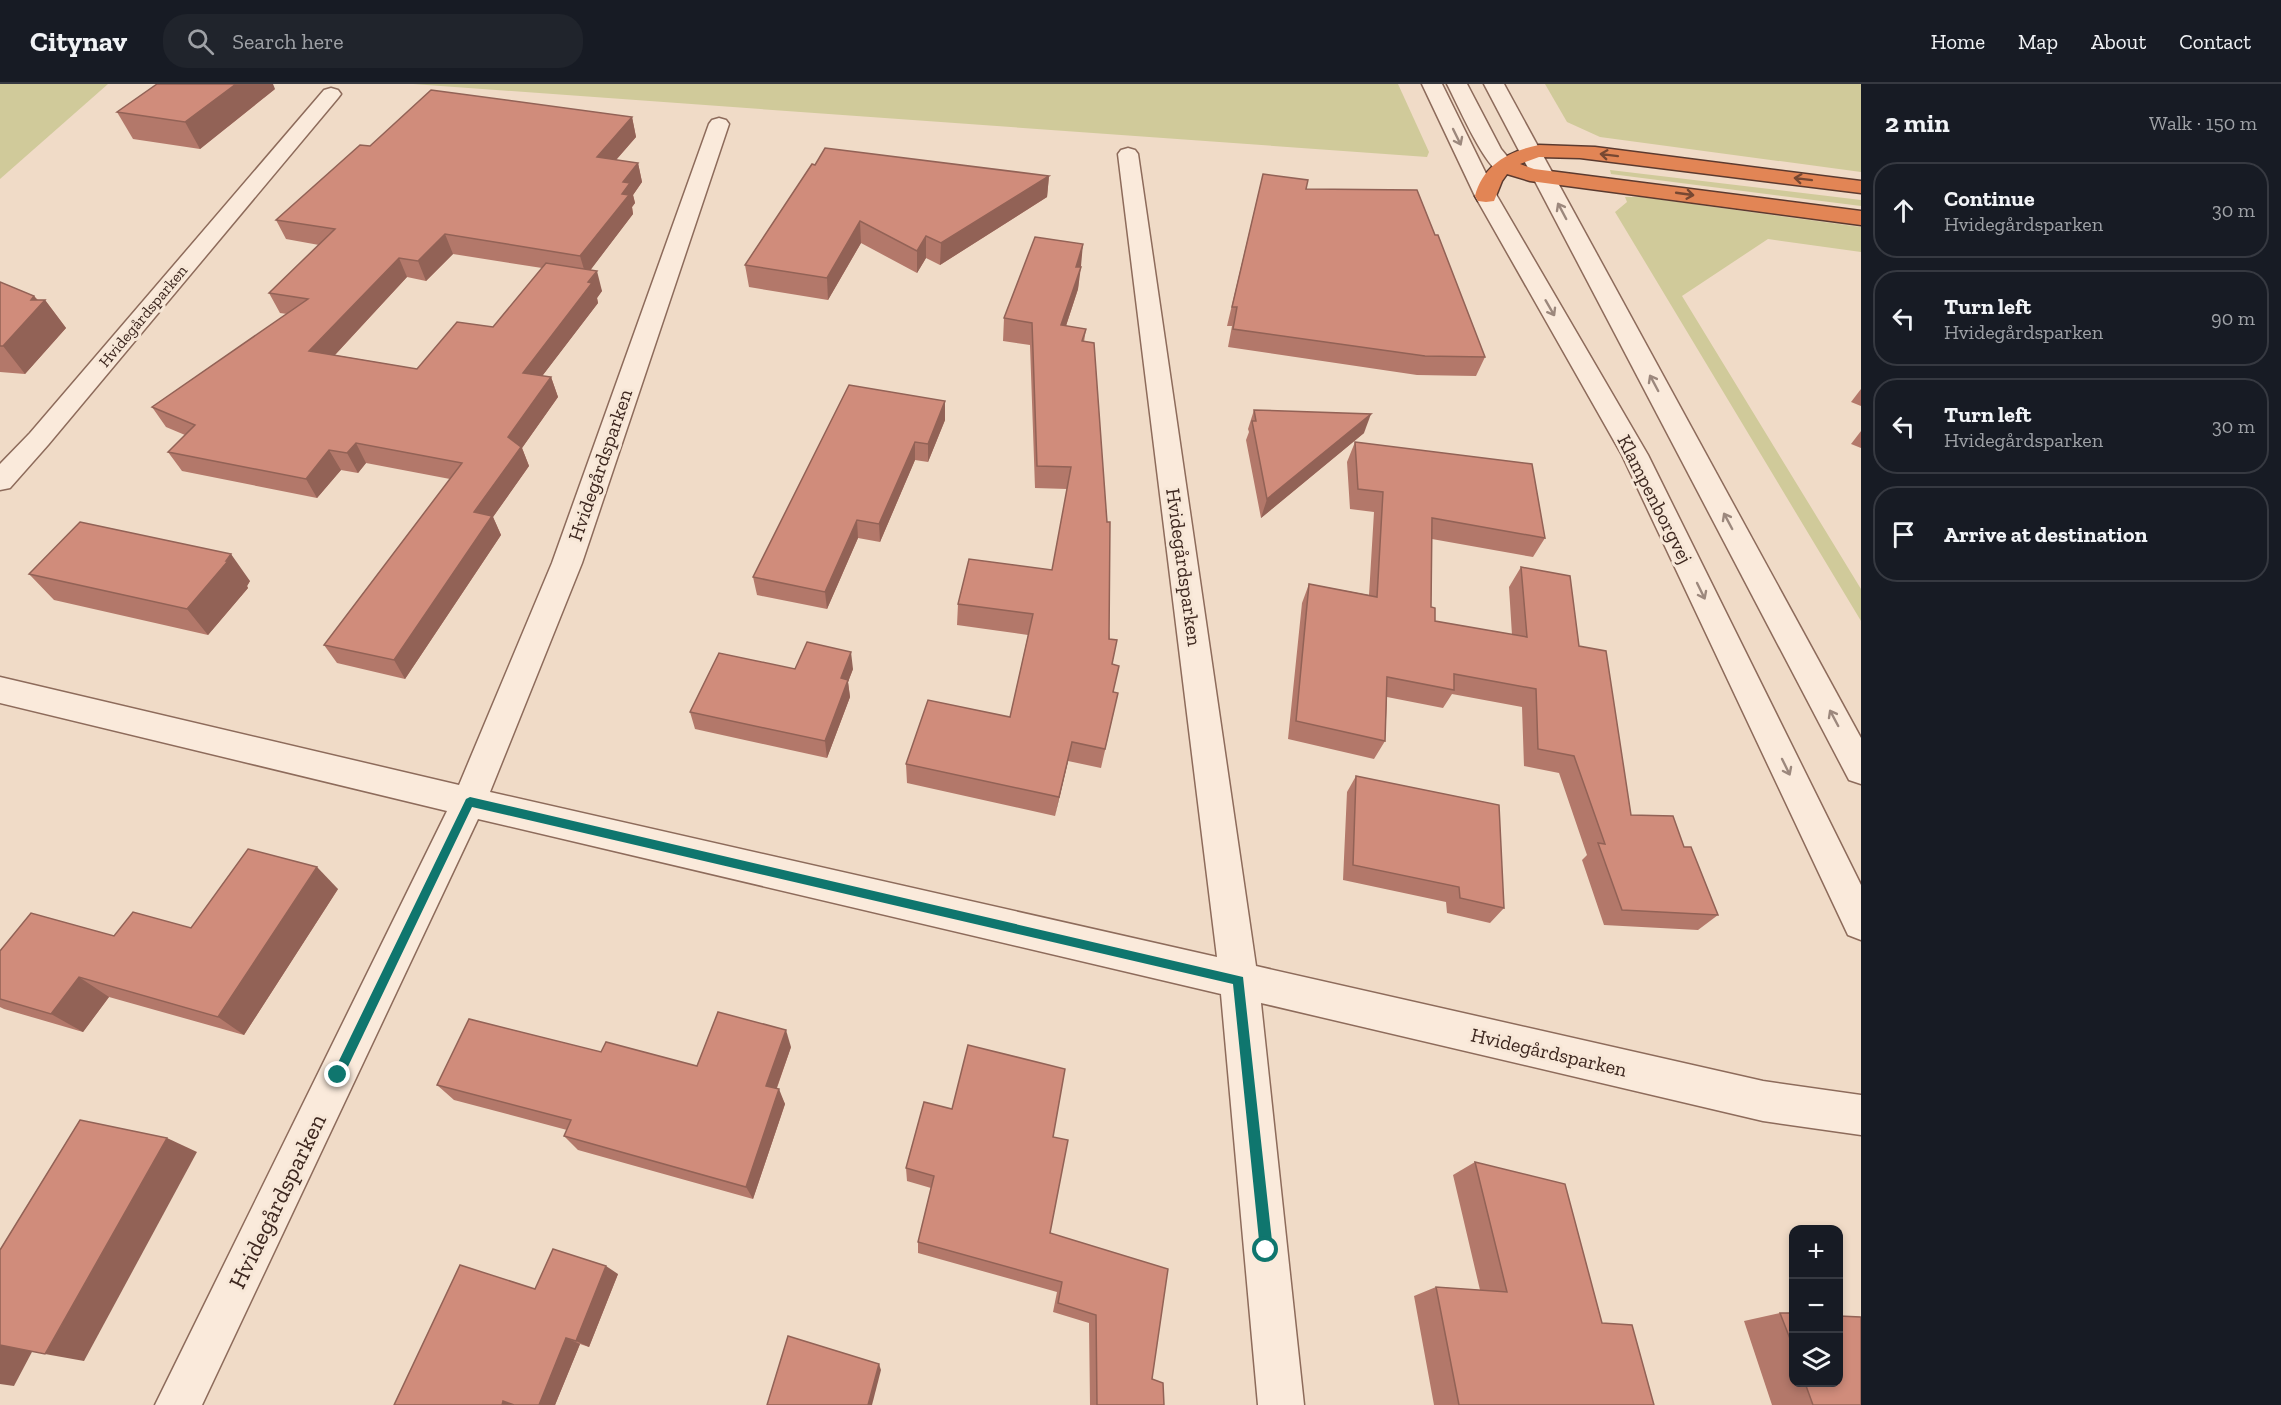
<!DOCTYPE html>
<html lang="en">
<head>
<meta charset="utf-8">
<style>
  :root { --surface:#171b24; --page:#20242c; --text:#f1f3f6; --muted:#9ea1a6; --line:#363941 }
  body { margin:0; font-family:"Zilla Slab",serif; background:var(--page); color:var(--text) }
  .controls { position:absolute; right:18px; bottom:18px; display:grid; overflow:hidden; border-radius:12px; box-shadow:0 3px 9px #0003 }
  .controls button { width:54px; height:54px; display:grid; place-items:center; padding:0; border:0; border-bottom:2px solid var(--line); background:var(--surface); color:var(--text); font:30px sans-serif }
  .stop { position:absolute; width:18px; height:18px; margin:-14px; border:4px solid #0f766e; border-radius:50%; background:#fff }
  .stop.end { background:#0f766e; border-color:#fff; box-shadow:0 2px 6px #0008 }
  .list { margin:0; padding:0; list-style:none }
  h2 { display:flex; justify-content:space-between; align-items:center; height:78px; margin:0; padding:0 24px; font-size:26px }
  h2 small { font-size:20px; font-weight:400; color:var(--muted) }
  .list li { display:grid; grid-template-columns:39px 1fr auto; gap:18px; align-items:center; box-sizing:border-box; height:96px; margin:0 12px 12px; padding:0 12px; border:2px solid var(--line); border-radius:24px }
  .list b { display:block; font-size:22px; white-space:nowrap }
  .list p { margin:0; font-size:20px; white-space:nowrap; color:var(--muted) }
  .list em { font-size:20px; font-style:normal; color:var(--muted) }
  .icon { flex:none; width:33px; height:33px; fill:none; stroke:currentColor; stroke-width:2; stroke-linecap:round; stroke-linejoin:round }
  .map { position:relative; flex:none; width:1861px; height:1321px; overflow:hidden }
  header { display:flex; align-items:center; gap:36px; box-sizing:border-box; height:84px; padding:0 30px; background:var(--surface); border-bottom:2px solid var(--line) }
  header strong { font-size:28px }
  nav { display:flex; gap:33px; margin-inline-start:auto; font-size:21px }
  .search { width:420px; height:54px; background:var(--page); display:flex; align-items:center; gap:15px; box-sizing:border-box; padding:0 21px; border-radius:24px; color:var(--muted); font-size:22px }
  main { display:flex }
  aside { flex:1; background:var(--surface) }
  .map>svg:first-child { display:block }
  .green { fill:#d0ca9a }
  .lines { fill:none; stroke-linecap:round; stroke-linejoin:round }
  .minor-casing { stroke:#8d6b5b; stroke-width:3 }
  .highway-casing { stroke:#5b3a2f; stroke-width:3 }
  .minor { fill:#faeadb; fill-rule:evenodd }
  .highway { fill:#e28555; fill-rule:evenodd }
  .wall { fill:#b3786a; fill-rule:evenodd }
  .shaded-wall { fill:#926256 }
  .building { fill:#d08c7b; stroke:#926256; stroke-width:1.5 }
  .oneway { stroke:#9c887d }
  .oneway2 { stroke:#774832 }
  .route { fill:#0f766e }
  .labels { text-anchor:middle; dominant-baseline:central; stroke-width:6; stroke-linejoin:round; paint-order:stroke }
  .far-street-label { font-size:16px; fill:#3d271f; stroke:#f7e7d7 }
  .street-label { font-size:20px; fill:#3d271f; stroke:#f7e7d7 }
  .near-street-label { font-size:24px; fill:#3d271f; stroke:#f7e7d7 }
</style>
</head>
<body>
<header>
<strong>Citynav</strong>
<div class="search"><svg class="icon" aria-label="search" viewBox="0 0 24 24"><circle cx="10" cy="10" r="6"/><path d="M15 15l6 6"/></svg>Search here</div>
<nav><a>Home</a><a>Map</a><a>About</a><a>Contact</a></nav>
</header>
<main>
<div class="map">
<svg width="1861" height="1321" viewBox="0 0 1861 1321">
  <rect width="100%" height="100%" fill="#f0dbc7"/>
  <!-- green -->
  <g class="green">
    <polygon points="0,0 108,0 0,95"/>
    <polygon points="413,0 1398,0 1429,68 1427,73"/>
    <polygon points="1545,0 1861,0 1861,88 1600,53 1567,38"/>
    <polygon points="1610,86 1861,116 1861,122 1611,90"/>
    <polygon points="1625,113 1641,113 1861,143 1861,168 1768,155 1682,212 1861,505 1861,537 1615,128 1627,118"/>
  </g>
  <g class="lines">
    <!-- minor casing -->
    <g class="minor-casing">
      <g id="minor">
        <polygon points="1422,0 1442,0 1497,112 1648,371 1861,801 1861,856 1848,851 1622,371 1475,112"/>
        <path d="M1447,0H1467L1501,65L1515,82L1512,86C1508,88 1503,89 1498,87C1482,77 1457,19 1447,0Z"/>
        <polygon points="1484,0 1504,0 1861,654 1861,700 1849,696"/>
        <polygon points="331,4 338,6 341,10 338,14 48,361 10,404 0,406 0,380 30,349 324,6"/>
        <polygon points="719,34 726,36 729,40 582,479 490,708 1217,873 1118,70 1121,66 1128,64 1135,66 1138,70 1256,882 1763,997 1861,1011 1861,1051 1763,1037 1261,919 1304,1321 1258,1321 1221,910 478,735 202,1321 155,1321 447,727 0,619 0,593 459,701 552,479 709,40 712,36"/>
      </g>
    </g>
    <!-- highway casing -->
    <g class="highway-casing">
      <path id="highway" d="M1539,61L1595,63L1861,97V109L1580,74L1539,73L1520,80L1534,85L1861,127V141L1530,97L1507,90L1502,97L1494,117L1486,118L1478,117L1475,112C1483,81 1509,67 1539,61Z"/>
    </g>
    <!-- minor -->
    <use href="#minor" class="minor"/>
    <!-- highway -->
    <use href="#highway" class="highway"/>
  </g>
  <!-- wall -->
  <g class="wall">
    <polygon points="275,5 200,65 133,55 117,28"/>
    <path d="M632,33L636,53L616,76L638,79L642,98L633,111L635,119L632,123L633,130L590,186L602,207L597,214L598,219L542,292L551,293L558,313L522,364L529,382L493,433L501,451L405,595L337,579L324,561L450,395L366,379L358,389L341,386L317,414L182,387L168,368L185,351L166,343L152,323L287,230L280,229L269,209L319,161L286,155L276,136L370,62ZM453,170L542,184L493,243L417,285L335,271L407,193L426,197Z"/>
    <polygon points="812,80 1049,92 1047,113 940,181 926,174 917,189 861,159 828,216 749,203 745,181"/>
    <polygon points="1263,90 1306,105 1485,273 1476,292 1417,291 1228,263 1232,242 1227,242"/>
    <polygon points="1080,183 1078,205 1066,242 1086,245 1084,258 1112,580 1113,608 1118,609 1101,684 1068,677 1055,732 907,699 906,680 1010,633 1028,551 957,541 958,520 1052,486 1067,405 1035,404 1030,261 1003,257 1004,234"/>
    <polygon points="0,198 34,212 38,216 45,216 66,244 25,290 0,288"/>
    <polygon points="849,301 945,336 928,378 915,376 880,458 858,454 827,525 757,511 753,493"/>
    <polygon points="1861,305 1861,322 1851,318"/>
    <polygon points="1254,326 1364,349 1261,434 1246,356 1249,348 1248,345"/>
    <polygon points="1861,347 1861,364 1851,360"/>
    <polygon points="1355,358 1545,454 1533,473 1432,455 1431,523 1435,537 1512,551 1509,503 1521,483 1579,562 1631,731 1684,763 1718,831 1698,846 1604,841 1582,776 1587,771 1559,689 1524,682 1522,623 1452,610 1443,624 1387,613 1385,657 1374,675 1288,655 1302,519 1309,500 1369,511 1374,428 1350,425 1347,378"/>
    <polygon points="29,490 250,497 247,502 248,504 208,551 54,516"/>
    <polygon points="795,585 853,585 848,598 850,613 827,674 695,645 690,628"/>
    <polygon points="1356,692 1504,824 1490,839 1447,829 1446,818 1343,796 1347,708"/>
    <polygon points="338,805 244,951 109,913 83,948 4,925 0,923 0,867 114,852 191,844"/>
    <polygon points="791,963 777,1004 785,1020 753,1115 578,1066 564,1052 567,1046 454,1016 437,1001 601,968 697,982"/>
    <polygon points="1053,1053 1050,1149 1152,1295 1164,1321 1090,1321 1089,1239 1053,1228 1057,1208 918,1169 918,1158 931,1104 907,1097 906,1084"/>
    <polygon points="1475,1078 1602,1239 1654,1321 1434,1321 1414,1212 1436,1203 1480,1206 1453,1091"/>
    <polygon points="618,1190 589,1263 580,1260 555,1321 535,1205"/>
    <polygon points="1780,1229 1794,1229 1794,1299 1839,1299 1861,1321 1772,1321 1744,1237"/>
  </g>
  <!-- shaded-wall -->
  <g class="shaded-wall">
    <polygon points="236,0 273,0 275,5 200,65 185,38"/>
    <polygon points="632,33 636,53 602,92 597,73"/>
    <polygon points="638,79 642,98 633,111 635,119 632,123 633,130 586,192 580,172 622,110 623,98"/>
    <polygon points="1049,92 1047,113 940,181 941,159"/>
    <polygon points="860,137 861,159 828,216 827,194"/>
    <polygon points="445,150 453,170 426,197 418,177"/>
    <polygon points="926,152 926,174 917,189 917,167"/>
    <polygon points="1083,160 1081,182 1073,205 1076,183"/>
    <polygon points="399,174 407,193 320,287 309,267"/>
    <polygon points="1081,183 1078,205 1059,263 1061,241"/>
    <polygon points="597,187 602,207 597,214 598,219 530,308 523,289"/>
    <polygon points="34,212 41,221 45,216 66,244 25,290 3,262 31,216"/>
    <polygon points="551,293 558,313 522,364 529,382 493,433 501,451 405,595 394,576 474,428 508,353"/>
    <polygon points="945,317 945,336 928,378 928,360"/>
    <polygon points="1371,330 1364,349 1261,434 1267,415"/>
    <polygon points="915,358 915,376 880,458 879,440"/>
    <polygon points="356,359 366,379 358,389 347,369"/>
    <polygon points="329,366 341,386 317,414 306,395"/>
    <polygon points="857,436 858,454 827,525 825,508"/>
    <polygon points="231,470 250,497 247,502 248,504 208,551 187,525"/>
    <polygon points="851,568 853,585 848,598 850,613 827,674 825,657 841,594"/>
    <polygon points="1072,658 1068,677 1055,732 1059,713"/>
    <polygon points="317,783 338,805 244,951 218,933"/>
    <polygon points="79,893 109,913 83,948 51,930"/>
    <polygon points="786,946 791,963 772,1017 766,1002"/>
    <polygon points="779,1005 785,1020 753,1115 746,1103"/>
    <polygon points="167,1054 197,1068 84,1277 45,1270"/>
    <polygon points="606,1182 618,1190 589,1263 576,1257"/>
    <polygon points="566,1254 580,1260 555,1321 539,1321"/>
    <polygon points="0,1261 33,1266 14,1302 0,1300"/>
    <polygon points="879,1280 881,1286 872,1321 868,1321"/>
    <polygon points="503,1317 518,1321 502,1321"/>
  </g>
  <!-- building -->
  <g class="building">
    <polygon points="157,0 236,0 185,38 117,28"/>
    <polygon points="431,6 632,33 597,73 638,79 623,98 630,99 622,110 629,111 580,172 445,150 418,177 399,174 309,267 417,285 457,238 493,243 546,179 597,187 588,198 592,199 523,289 551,293 508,353 521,363 474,428 492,432 394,576 324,561 462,379 356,359 347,369 329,366 306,395 168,368 195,341 152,323 308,215 269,209 335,145 276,136 360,61 370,62"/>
    <polygon points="825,64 1049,92 941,159 926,152 917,167 860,137 827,194 745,181 812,80 815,81"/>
    <polygon points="1263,90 1308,96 1306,105 1417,106 1435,151 1438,151 1485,273 1425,272 1233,245 1237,223 1232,223"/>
    <polygon points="1035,153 1083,160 1076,183 1081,183 1061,241 1086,245 1082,257 1094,259 1107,438 1110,438 1109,555 1117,556 1112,580 1119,582 1113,608 1118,609 1105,665 1072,658 1059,713 906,680 928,616 1010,633 1033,530 958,520 969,475 1052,486 1071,383 1037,382 1032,239 1004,234"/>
    <polygon points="0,198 34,212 31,216 45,216 3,262 0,262"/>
    <polygon points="849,301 945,317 928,360 915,358 879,440 857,436 825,508 753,493"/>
    <polygon points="1254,326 1371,330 1267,415 1252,337 1256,337"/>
    <polygon points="1355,358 1532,380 1545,454 1432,434 1431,523 1435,524 1435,537 1527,553 1521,483 1570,492 1579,562 1606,567 1631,731 1673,732 1684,763 1691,763 1718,831 1622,826 1598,759 1605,760 1574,672 1538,665 1536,605 1454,590 1454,606 1387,593 1385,657 1296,637 1309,500 1377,513 1383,408 1358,405"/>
    <polygon points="80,438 231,470 226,477 228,477 187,525 29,490"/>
    <polygon points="807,558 851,568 841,594 848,596 825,657 690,628 719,569 795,585"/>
    <polygon points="1356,692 1499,721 1504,824 1460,814 1459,803 1353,781"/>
    <polygon points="248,765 317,783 218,933 79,893 51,930 0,915 0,867 31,829 114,852 133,828 191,844"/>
    <polygon points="718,928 786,946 766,1002 779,1005 746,1103 564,1052 571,1036 437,1001 469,935 601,968 606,958 697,982"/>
    <polygon points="968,961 1065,985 1053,1053 1068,1056 1050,1149 1168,1185 1152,1295 1163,1299 1164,1321 1097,1321 1096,1231 1058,1219 1062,1198 918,1158 934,1092 906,1084 924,1018 952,1025"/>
    <polygon points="80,1036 167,1054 45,1270 0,1261 0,1166"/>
    <polygon points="1475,1078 1565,1100 1602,1239 1632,1241 1654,1321 1459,1321 1436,1203 1507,1208"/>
    <polygon points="553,1165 606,1182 576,1257 566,1254 539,1321 514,1321 503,1317 502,1321 394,1321 460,1181 535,1205"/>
    <polygon points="1780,1229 1794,1229 1794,1265"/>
    <polygon points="1839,1232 1861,1233 1861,1321 1813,1321 1805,1299 1839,1299"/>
    <polygon points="788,1252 879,1280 868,1321 767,1321"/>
  </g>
  <!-- one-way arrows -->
  <defs><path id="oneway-shaft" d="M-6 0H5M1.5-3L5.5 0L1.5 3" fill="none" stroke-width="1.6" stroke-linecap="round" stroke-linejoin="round" transform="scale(1.5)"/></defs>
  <g class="oneway">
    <use href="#oneway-shaft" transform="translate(1457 53) rotate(64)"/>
    <use href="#oneway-shaft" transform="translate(1562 127) rotate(-118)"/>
    <use href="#oneway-shaft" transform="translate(1550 224) rotate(60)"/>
    <use href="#oneway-shaft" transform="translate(1654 299) rotate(-118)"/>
    <use href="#oneway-shaft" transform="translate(1728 437) rotate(-118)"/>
    <use href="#oneway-shaft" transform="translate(1701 507) rotate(64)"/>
    <use href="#oneway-shaft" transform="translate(1834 634) rotate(-118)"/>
    <use href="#oneway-shaft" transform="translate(1786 683) rotate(64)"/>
  </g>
  <g class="oneway2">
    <use href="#oneway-shaft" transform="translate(1609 71) rotate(-173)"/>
    <use href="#oneway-shaft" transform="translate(1803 95) rotate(-173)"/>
    <use href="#oneway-shaft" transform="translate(1685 110) rotate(8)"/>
  </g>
  <!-- route -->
  <polygon class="route" points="470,713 1243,893 1273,1166 1271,1171 1266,1172 1262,1171 1260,1166 1233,900 472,723 342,995 334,995 334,987 466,715"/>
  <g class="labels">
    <!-- far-street labels -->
    <g class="far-street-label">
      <text transform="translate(143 232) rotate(-50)">Hvidegårdsparken</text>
    </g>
    <!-- street labels -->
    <g class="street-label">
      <text transform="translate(600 381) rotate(-71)">Hvidegårdsparken</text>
      <text transform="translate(1655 415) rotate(63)">Klampenborgvej</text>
      <text transform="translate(1184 483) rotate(82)">Hvidegårdsparken</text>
      <text transform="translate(1549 968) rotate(13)">Hvidegårdsparken</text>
    </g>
    <!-- near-street labels -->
    <g class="near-street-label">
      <text transform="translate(277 1117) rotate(-64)">Hvidegårdsparken</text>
    </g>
  </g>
</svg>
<div class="controls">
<button>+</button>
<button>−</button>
<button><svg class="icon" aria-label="layers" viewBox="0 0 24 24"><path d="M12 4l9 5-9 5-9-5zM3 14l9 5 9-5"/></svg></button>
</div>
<div class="stop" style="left:1266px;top:1166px"></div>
<div class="stop end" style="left:338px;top:991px"></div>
</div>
<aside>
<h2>2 min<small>Walk · 150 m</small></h2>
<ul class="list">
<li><svg class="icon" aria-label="ahead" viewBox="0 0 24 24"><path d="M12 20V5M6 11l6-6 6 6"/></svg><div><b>Continue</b><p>Hvidegårdsparken</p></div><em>30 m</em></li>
<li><svg class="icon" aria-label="left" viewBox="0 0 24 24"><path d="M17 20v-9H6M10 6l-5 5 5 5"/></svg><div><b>Turn left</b><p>Hvidegårdsparken</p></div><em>90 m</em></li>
<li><svg class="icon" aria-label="left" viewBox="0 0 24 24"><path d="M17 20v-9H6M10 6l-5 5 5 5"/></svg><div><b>Turn left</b><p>Hvidegårdsparken</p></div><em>30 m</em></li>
<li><svg class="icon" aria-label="arrive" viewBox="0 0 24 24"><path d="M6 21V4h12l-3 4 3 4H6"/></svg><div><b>Arrive at destination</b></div></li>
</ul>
</aside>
</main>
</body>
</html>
